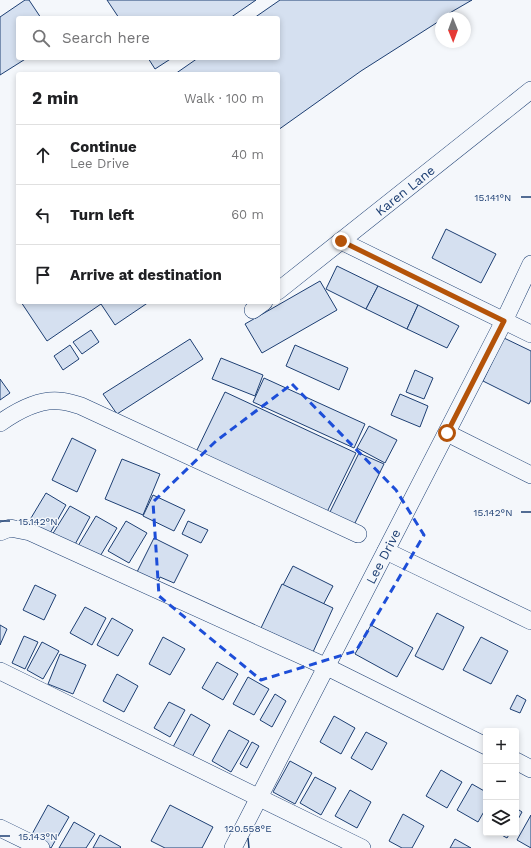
<!DOCTYPE html>
<html lang="en">
<head>
<meta charset="utf-8">
<style>
  :root { --surface:#fff; --page:#f6f6f6; --text:#202124; --muted:#757577; --line:#e0e0e0 }
  body { margin:0; font-family:"Work Sans",sans-serif; background:var(--page); color:var(--text) }
  .controls { position:absolute; right:12px; bottom:12px; display:grid; overflow:hidden; border-radius:4px; box-shadow:0 2px 6px #0003 }
  .controls button { width:36px; height:36px; display:grid; place-items:center; padding:0; border:0; border-bottom:1px solid var(--line); background:var(--surface); color:var(--text); font:20px sans-serif }
  .compass { position:absolute; left:435px; top:12px; width:36px; height:36px; border-radius:50%; background:var(--surface); box-shadow:0 2px 6px #0003; rotate:179deg }
  .stop { position:absolute; width:12px; height:12px; margin:-9px; border:3px solid #b45309; border-radius:50%; background:#fff }
  .stop.end { background:#b45309; border-color:#fff; box-shadow:0 1px 4px #0008 }
  .list { margin:0; padding:0; list-style:none }
  h2 { display:flex; justify-content:space-between; align-items:center; height:52px; margin:0; padding:0 16px; font-size:17px }
  h2 small { font-size:13px; font-weight:400; color:var(--muted) }
  .list li { display:grid; grid-template-columns:26px 1fr auto; gap:12px; align-items:center; box-sizing:border-box; height:60px; padding:0 16px; border-top:1px solid var(--line) }
  .list b { display:block; font-size:15px; white-space:nowrap }
  .list p { margin:0; font-size:13px; white-space:nowrap; color:var(--muted) }
  .list em { font-size:13px; font-style:normal; color:var(--muted) }
  .icon { flex:none; width:22px; height:22px; fill:none; stroke:currentColor; stroke-width:2; stroke-linecap:round; stroke-linejoin:round }
  .map { position:relative; flex:none; width:531px; height:848px; overflow:hidden }
  .search { position:absolute; background:var(--surface); box-shadow:0 2px 6px #0003; left:16px; top:16px; width:264px; height:44px; display:flex; align-items:center; gap:10px; box-sizing:border-box; padding:0 14px; border-radius:4px; color:var(--muted); font-size:15px }
  .panel { position:absolute; background:var(--surface); box-shadow:0 2px 6px #0003; left:16px; top:72px; width:264px; height:232px; border-radius:4px }
  .map>svg:first-child { display:block }
  .building { fill:#d5e0f0; stroke:#1d3f73 }
  .lines { fill:none; stroke-linecap:round; stroke-linejoin:round }
  .minor-casing { stroke:#1d3f73; stroke-width:18 }
  .minor { stroke:#f4f7fb; stroke-width:17 }
  .route { stroke:#b45309; stroke-width:5 }
  .marked { fill:none; stroke:#1d4ed8; stroke-width:3; stroke-dasharray:8 5; stroke-linejoin:round }
  .ticks { fill:none; stroke:#1d3f73; stroke-width:1.5 }
  .labels { text-anchor:middle; dominant-baseline:central; stroke-width:3; stroke-linejoin:round; paint-order:stroke }
  .street-label { font-size:13px; fill:#1d3f73; stroke:#f4f7fb }
  .ticks-label { font-size:10px; text-anchor:middle; fill:#1d3f73; stroke:#f4f7fb; stroke-width:3; stroke-linejoin:round; paint-order:stroke }
</style>
</head>
<body>
<div class="map">
<svg width="531" height="848" viewBox="0 0 531 848">
  <rect width="100%" height="100%" fill="#f4f7fb"/>
  <!-- building -->
  <g class="building">
    <polygon points="25,0 29,0 41,18 18,18 18,58 27,58 0,75 0,17"/>
    <polygon points="107,0 256,0 230,18 119,18"/>
    <polygon points="280,0 472,0 441,18 441,20 361,71 278,130 278,74 175,74 198,58 278,58 278,18 254,18"/>
    <polygon points="148,58 172,58 155,69"/>
    <polygon points="446,229 496,254 481,283 432,258"/>
    <polygon points="337,266 378,286 366,309 326,289"/>
    <polygon points="320,281 337,310 262,353 245,324"/>
    <polygon points="378,286 418,305 407,329 366,309"/>
    <polygon points="21,302 149,302 115,325 101,304 47,341"/>
    <polygon points="418,305 459,326 447,348 407,329"/>
    <polygon points="91,330 99,342 82,354 73,342"/>
    <polygon points="504,338 531,351 531,400 529,404 483,381"/>
    <polygon points="190,339 203,359 117,414 103,394"/>
    <polygon points="70,345 79,359 63,370 54,356"/>
    <polygon points="295,345 348,368 339,390 286,366"/>
    <polygon points="221,358 263,375 255,396 212,379"/>
    <polygon points="415,370 433,378 424,399 406,392"/>
    <polygon points="264,378 365,424 354,448 253,402"/>
    <polygon points="0,379 10,393 0,400"/>
    <polygon points="225,392 356,453 326,514 196,452"/>
    <polygon points="400,394 428,406 420,427 391,415"/>
    <polygon points="369,426 397,440 385,463 357,448"/>
    <polygon points="72,438 96,450 77,492 52,480"/>
    <polygon points="359,453 384,464 354,525 329,514"/>
    <polygon points="122,459 160,474 143,515 105,499"/>
    <polygon points="46,493 66,505 49,535 28,523"/>
    <polygon points="153,495 185,510 174,531 143,516"/>
    <polygon points="70,506 90,517 73,548 52,535"/>
    <polygon points="96,516 117,528 99,558 78,546"/>
    <polygon points="126,521 147,533 129,563 108,551"/>
    <polygon points="188,521 208,530 201,543 182,534"/>
    <polygon points="154,538 188,555 174,583 160,577 158,582 137,572"/>
    <polygon points="293,566 333,586 322,607 282,587"/>
    <polygon points="282,584 333,608 313,652 261,628"/>
    <polygon points="35,585 56,595 44,620 23,610"/>
    <polygon points="85,607 106,618 92,645 70,633"/>
    <polygon points="437,613 464,627 443,670 415,656"/>
    <polygon points="112,618 133,630 118,656 97,645"/>
    <polygon points="0,625 7,629 0,645"/>
    <polygon points="371,625 413,648 397,677 355,654"/>
    <polygon points="24,636 38,642 25,669 12,663"/>
    <polygon points="163,637 185,649 170,675 149,664"/>
    <polygon points="481,637 508,651 491,684 463,670"/>
    <polygon points="42,642 59,651 43,679 27,670"/>
    <polygon points="60,654 86,665 73,694 48,684"/>
    <polygon points="217,662 238,674 223,700 202,688"/>
    <polygon points="117,674 138,686 124,712 103,701"/>
    <polygon points="248,677 269,689 254,715 233,704"/>
    <polygon points="275,694 286,701 272,727 260,720"/>
    <polygon points="517,695 526,700 520,713 510,709"/>
    <polygon points="169,702 185,710 170,737 154,728"/>
    <polygon points="191,714 210,725 192,757 173,747"/>
    <polygon points="334,716 355,728 341,754 320,742"/>
    <polygon points="229,730 249,741 231,772 212,761"/>
    <polygon points="366,732 387,743 372,770 351,758"/>
    <polygon points="252,742 259,746 247,768 240,764"/>
    <polygon points="290,761 312,773 295,804 273,792"/>
    <polygon points="441,770 462,782 447,808 426,796"/>
    <polygon points="315,777 336,788 321,815 300,803"/>
    <polygon points="472,784 486,792 486,808 478,822 457,810"/>
    <polygon points="350,790 371,802 357,828 335,816"/>
    <polygon points="48,805 69,817 51,848 31,836"/>
    <polygon points="170,805 213,827 202,848 165,848 151,841"/>
    <polygon points="516,808 522,812 516,823"/>
    <polygon points="403,814 424,826 412,848 402,848 389,841"/>
    <polygon points="531,815 531,848 517,840"/>
    <polygon points="74,822 95,834 86,848 59,848"/>
    <polygon points="498,833 510,833 507,838"/>
    <polygon points="100,835 121,847 120,848 93,848"/>
    <polygon points="455,839 471,848 450,848"/>
  </g>
  <g class="lines">
    <!-- minor casing -->
    <g class="minor-casing">
      <g id="minor">
        <polyline points="341,241 531,334"/>
        <path id="s1" d="M278,291L531,90"/>
        <polyline points="253,310 264,302"/>
        <path d="M0,423C17,411 38,399 59,401C66,401 74,404 81,406L358,534"/>
        <polyline points="447,433 531,475"/>
        <polyline points="0,532 10,528 30,532 327,667 486,746"/>
        <polyline points="386,551 531,621"/>
        <polyline points="0,671 362,848"/>
        <polyline points="516,761 531,769"/>
        <polyline points="0,828 41,848"/>
        <path id="s2" d="M233,848L504,321L531,264"/>
      </g>
    </g>
    <!-- minor -->
    <use href="#minor" class="minor"/>
  </g>
  <g class="lines">
    <!-- route -->
    <polyline class="route" points="341,241 504,321 447,433"/>
  </g>
  <!-- marked area -->
  <path class="marked" d="M292,384L396,490L424,535L356,651L261,680L159,596L153,502L216,441Z"/>
  <!-- ticks -->
  <path class="ticks" d="M521,197H531M521,512H531M0,521H10M0,836H10M248,838L249,848"/>
  <g class="labels">
    <!-- street labels -->
    <g class="street-label">
      <text stroke="none"><textPath href="#s1" startOffset="162">Karen Lane</textPath></text>
      <text stroke="none"><textPath href="#s2" startOffset="328">Lee Drive</textPath></text>
    </g>
  </g>
  <g class="ticks-label">
    <text x="493" y="201">15.141°N</text>
    <text x="493" y="516">15.142°N</text>
    <text x="38" y="525">15.142°N</text>
    <text x="248" y="832">120.558°E</text>
    <text x="38" y="840">15.143°N</text>
  </g>
</svg>
<div class="controls">
<button>+</button>
<button>−</button>
<button><svg class="icon" aria-label="layers" viewBox="0 0 24 24"><path d="M12 4l9 5-9 5-9-5zM3 14l9 5 9-5"/></svg></button>
</div>
<svg class="compass" viewBox="-18 -18 36 36"><path d="M0-13l5 13h-10z" fill="#e53935"/><path d="M0 13l5-13h-10z" fill="#757577"/></svg>
<div class="stop" style="left:447px;top:433px"></div>
<div class="stop end" style="left:341px;top:241px"></div>
<div class="search"><svg class="icon" aria-label="search" viewBox="0 0 24 24"><circle cx="10" cy="10" r="6"/><path d="M15 15l6 6"/></svg>Search here</div>
<section class="panel">
<h2>2 min<small>Walk · 100 m</small></h2>
<ul class="list">
<li><svg class="icon" aria-label="ahead" viewBox="0 0 24 24"><path d="M12 20V5M6 11l6-6 6 6"/></svg><div><b>Continue</b><p>Lee Drive</p></div><em>40 m</em></li>
<li><svg class="icon" aria-label="left" viewBox="0 0 24 24"><path d="M17 20v-9H6M10 6l-5 5 5 5"/></svg><div><b>Turn left</b></div><em>60 m</em></li>
<li><svg class="icon" aria-label="arrive" viewBox="0 0 24 24"><path d="M6 21V4h12l-3 4 3 4H6"/></svg><div><b>Arrive at destination</b></div></li>
</ul>
</section>
</div>
</body>
</html>
